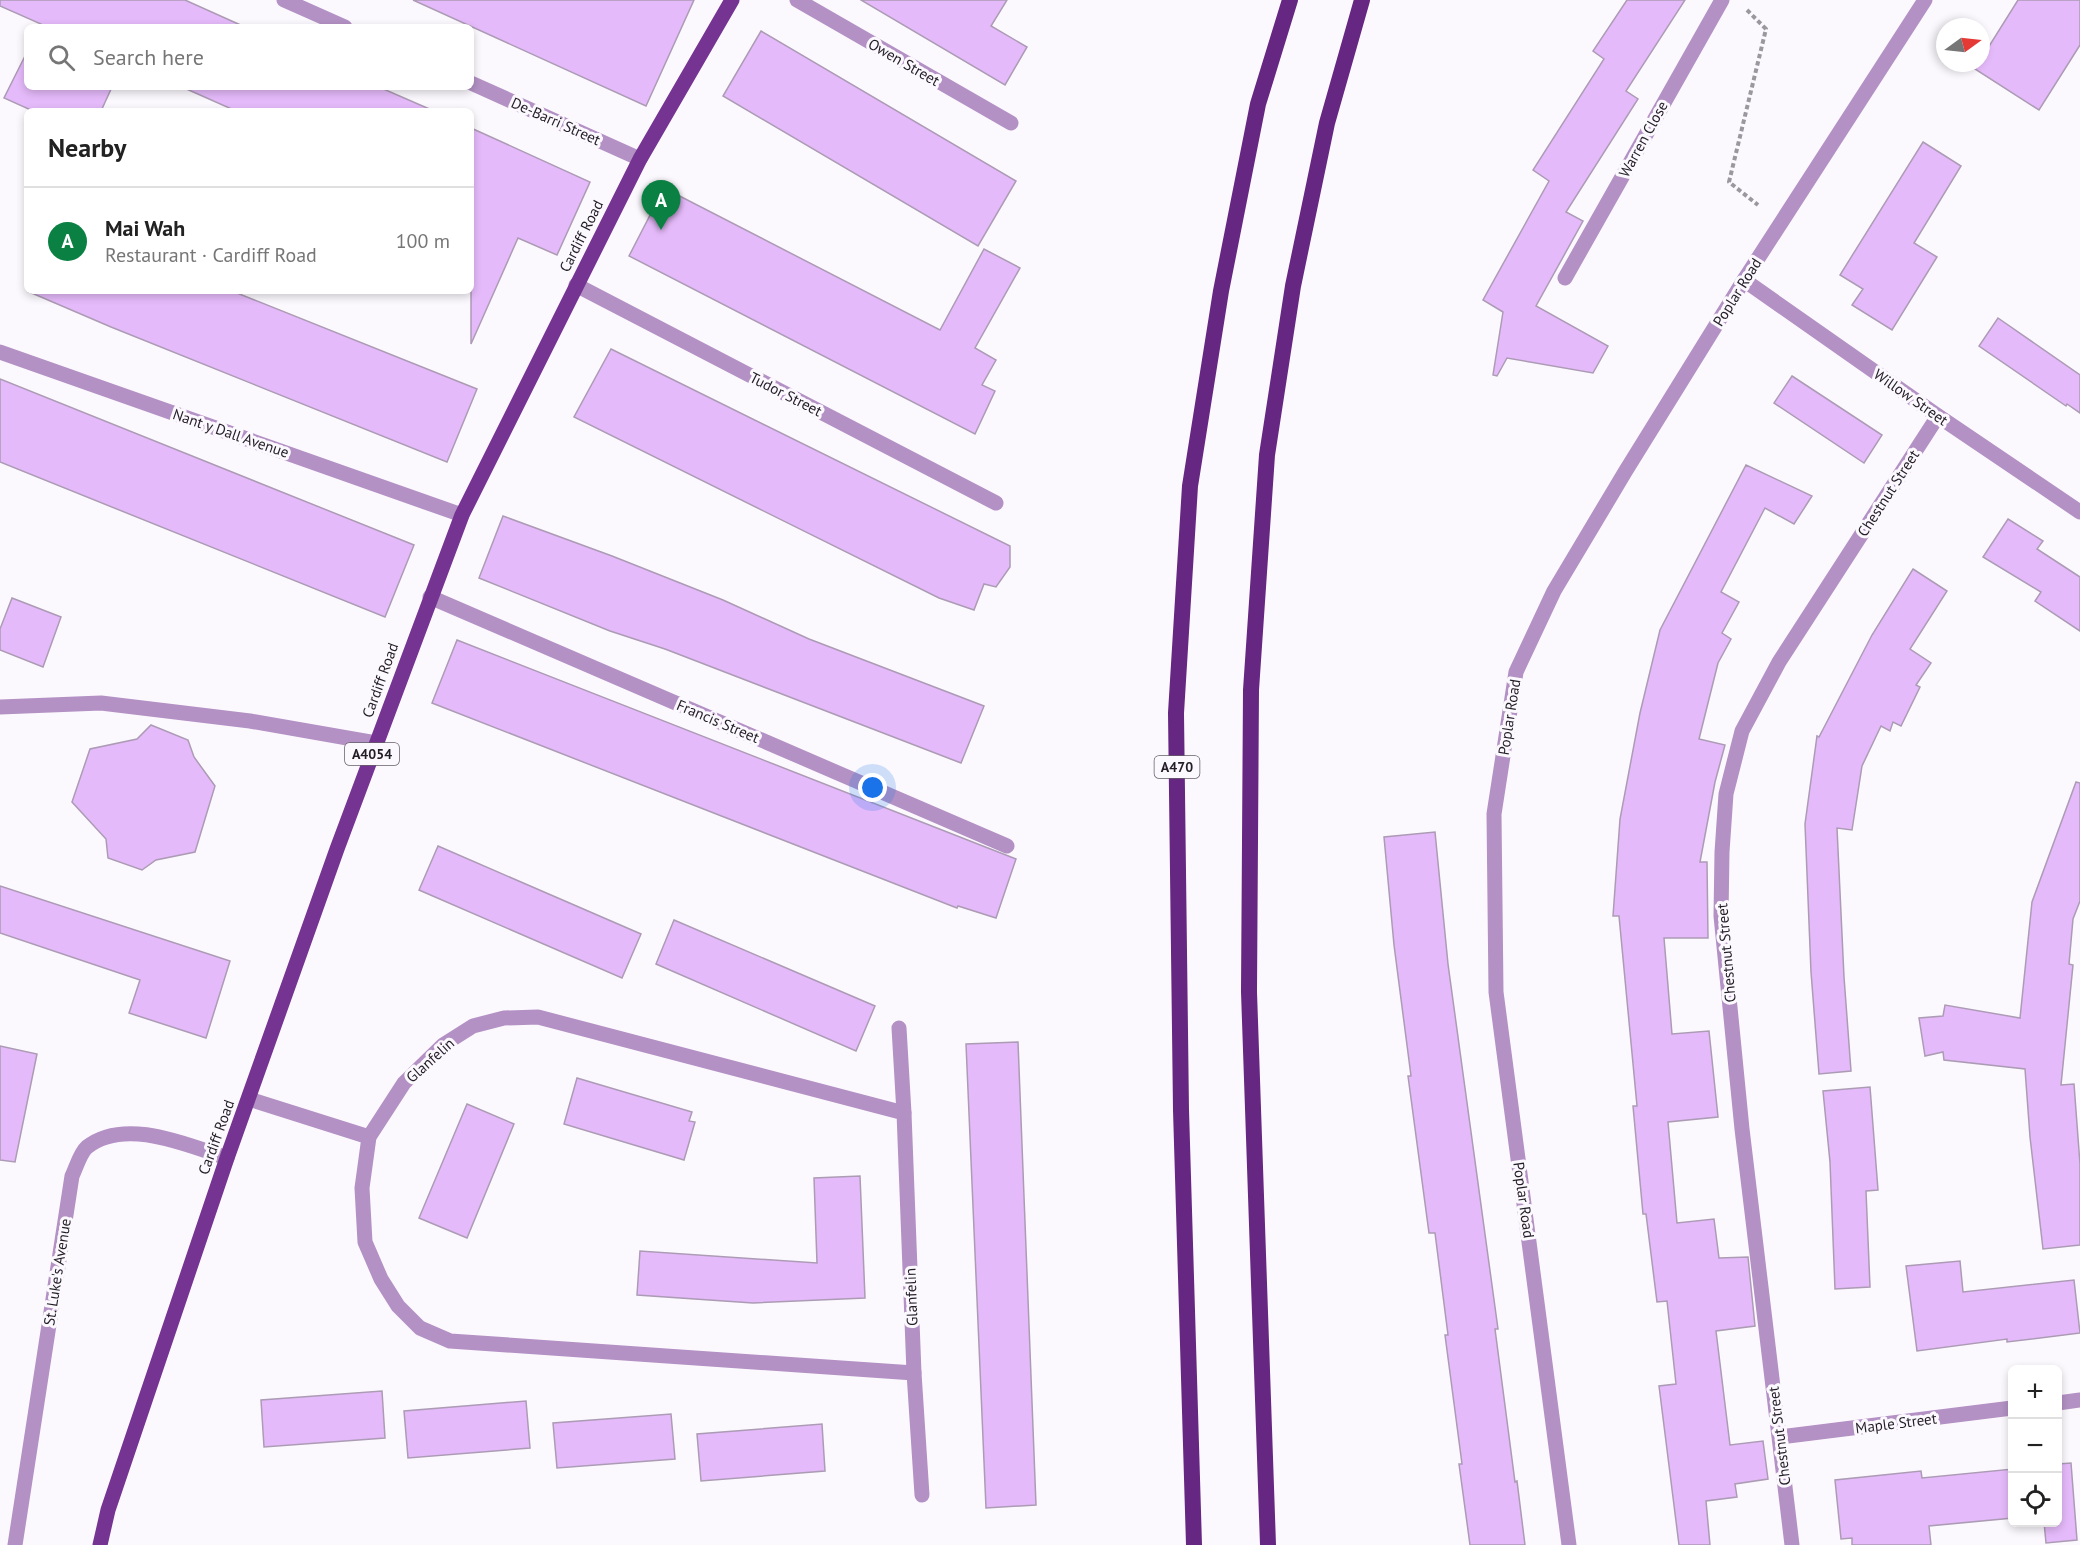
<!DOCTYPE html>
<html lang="en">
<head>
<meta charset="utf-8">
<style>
  :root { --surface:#fff; --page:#f2f2f2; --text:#222; --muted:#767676; --line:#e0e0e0; --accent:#0b8043 }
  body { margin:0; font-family:"PT Sans",sans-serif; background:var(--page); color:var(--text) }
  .controls { position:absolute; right:18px; bottom:18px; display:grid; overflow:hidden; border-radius:9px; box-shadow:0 3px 9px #0003 }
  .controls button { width:54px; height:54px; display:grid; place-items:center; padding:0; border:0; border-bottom:2px solid var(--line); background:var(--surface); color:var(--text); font:30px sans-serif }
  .compass { position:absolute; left:1936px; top:18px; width:54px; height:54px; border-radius:50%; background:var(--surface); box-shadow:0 3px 9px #0003; rotate:75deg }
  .you { position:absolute; left:873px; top:788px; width:21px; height:21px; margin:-15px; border:4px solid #fff; border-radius:50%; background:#1a73e8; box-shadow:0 0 0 9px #1a73e833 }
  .badge { display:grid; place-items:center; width:39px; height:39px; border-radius:50%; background:var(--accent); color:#fff; font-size:20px; font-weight:700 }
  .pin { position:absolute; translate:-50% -50px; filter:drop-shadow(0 2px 3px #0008) }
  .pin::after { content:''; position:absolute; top:32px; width:21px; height:18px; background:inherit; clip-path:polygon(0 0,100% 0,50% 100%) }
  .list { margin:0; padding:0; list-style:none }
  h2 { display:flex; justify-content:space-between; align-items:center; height:78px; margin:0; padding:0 24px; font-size:26px }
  h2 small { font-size:20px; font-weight:400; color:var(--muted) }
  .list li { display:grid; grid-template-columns:39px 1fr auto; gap:18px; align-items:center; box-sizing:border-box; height:108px; padding:0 24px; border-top:2px solid var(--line) }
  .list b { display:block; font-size:22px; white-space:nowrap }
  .list p { margin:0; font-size:20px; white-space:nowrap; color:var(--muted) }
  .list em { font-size:20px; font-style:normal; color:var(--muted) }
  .icon { flex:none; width:33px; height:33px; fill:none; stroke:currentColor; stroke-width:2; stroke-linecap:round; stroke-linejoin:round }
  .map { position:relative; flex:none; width:2080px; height:1545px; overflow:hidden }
  .search { position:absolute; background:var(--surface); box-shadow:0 3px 9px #0003; left:24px; top:24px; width:450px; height:66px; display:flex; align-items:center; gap:15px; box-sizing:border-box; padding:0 21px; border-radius:9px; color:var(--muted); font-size:22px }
  .panel { position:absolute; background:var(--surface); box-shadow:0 3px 9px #0003; left:24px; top:108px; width:450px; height:186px; border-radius:9px }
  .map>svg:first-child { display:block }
  .building { fill:#e5bafa; stroke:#ac9bb5; stroke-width:1.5 }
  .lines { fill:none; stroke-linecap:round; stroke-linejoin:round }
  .path { stroke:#9b979e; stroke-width:4; stroke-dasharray:4.5 3; stroke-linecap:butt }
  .minor { stroke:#b391c4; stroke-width:15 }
  .primary { stroke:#753492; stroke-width:15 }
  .trunk { stroke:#662782; stroke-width:16 }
  .labels { text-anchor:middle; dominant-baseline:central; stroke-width:6; stroke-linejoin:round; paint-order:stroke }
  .shield { fill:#fcf9fe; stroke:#645f68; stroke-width:1.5 }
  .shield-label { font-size:14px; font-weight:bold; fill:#231d27 }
  .street-label { font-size:15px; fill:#231d27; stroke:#fcf9fe }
</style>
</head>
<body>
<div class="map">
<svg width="2080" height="1545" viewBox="0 0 2080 1545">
  <rect width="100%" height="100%" fill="#fcf9fe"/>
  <!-- building -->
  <g class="building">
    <polygon points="0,0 185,0 245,27 39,27 41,24 0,6"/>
    <polygon points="413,0 694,0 646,106"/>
    <polygon points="861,0 1007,0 991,26 1027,47 1005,85"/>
    <polygon points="1627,0 1685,0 1626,91 1638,99 1566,212 1583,221 1536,306 1608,346 1593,373 1507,358 1497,376 1493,375 1503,312 1483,300 1549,181 1533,170 1604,59 1593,51"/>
    <polygon points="2018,0 2080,0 2080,45 2039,110 1975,69 1979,63 1981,63 1981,59"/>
    <polygon points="761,31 1016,181 978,246 723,96"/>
    <polygon points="27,52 27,87 112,87 101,111 33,111 4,98"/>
    <polygon points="182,87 379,87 434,111 236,111"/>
    <polygon points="471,128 590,182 557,255 518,238 471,344"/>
    <polygon points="1923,142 1961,166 1914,243 1937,257 1892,330 1852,305 1863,289 1840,275"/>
    <polygon points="664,188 940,330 984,249 1020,268 975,348 996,360 982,385 995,391 975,434 629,256"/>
    <polygon points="27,291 232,291 477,389 447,462 111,327"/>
    <polygon points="1998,318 2080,375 2080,413 2067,404 2066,406 1979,346"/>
    <polygon points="611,349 1010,546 1010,567 996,587 984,584 974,610 939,598 574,417"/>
    <polygon points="1792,376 1882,435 1864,463 1774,403"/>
    <polygon points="0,379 414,545 385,617 0,462"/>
    <polygon points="1746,465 1812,496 1794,524 1765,508 1721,592 1739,602 1722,633 1731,639 1718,663 1699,739 1725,745 1715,782 1700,862 1707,862 1708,938 1664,938 1672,1034 1709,1031 1718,1117 1668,1122 1677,1223 1714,1219 1719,1258 1748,1257 1755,1326 1716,1331 1730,1445 1763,1441 1768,1479 1735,1484 1737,1497 1706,1501 1710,1545 1679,1545 1659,1386 1676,1384 1667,1301 1657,1302 1646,1214 1643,1214 1633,1106 1637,1106 1619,916 1613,916 1620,819 1640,713 1660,630"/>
    <polygon points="503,516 612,556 723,600 809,639 984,706 961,763 665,649 610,631 479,578"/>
    <polygon points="2008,519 2043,541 2037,549 2080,577 2080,631 2035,601 2041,592 1983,557"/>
    <polygon points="1913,569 1947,591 1910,649 1931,663 1916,685 1920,687 1901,726 1893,722 1890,731 1881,726 1862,766 1852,830 1837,828 1844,977 1851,1071 1819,1074 1811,972 1805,824 1817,736 1819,737 1872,635"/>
    <polygon points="12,598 61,617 43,667 0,650 0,629"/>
    <polygon points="457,640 1016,859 996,918 958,906 957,908 432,703"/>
    <polygon points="151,725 188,740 194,757 215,786 195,852 156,860 142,870 108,858 106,839 72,802 90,749 137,739"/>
    <polygon points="2076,782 2080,783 2080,901 2073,919 2069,964 2073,965 2061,1085 2074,1084 2080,1164 2080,1245 2043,1249 2030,1137 2025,1069 1944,1060 1943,1052 1925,1056 1919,1018 1943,1016 1945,1005 2020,1018 2032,902"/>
    <polygon points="1435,832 1448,964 1498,1329 1495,1329 1515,1482 1517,1481 1525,1545 1470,1545 1459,1464 1462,1464 1445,1335 1448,1335 1435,1233 1429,1233 1408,1076 1411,1076 1394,945 1384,837"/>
    <polygon points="438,846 641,934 622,978 419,890"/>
    <polygon points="0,886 230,961 206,1038 129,1013 140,980 0,933"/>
    <polygon points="674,920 875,1006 856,1051 656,964"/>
    <polygon points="1018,1042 1036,1505 986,1508 966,1044"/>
    <polygon points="0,1046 37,1054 15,1162 0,1160"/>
    <polygon points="577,1078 692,1112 689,1121 695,1122 684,1160 564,1124"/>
    <polygon points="1870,1087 1878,1190 1866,1191 1870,1287 1835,1289 1830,1162 1823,1091"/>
    <polygon points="467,1104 514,1124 467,1238 419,1218"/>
    <polygon points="860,1176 865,1298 753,1303 637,1295 640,1251 817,1263 814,1178"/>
    <polygon points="1960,1261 1963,1292 2074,1280 2080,1333 2007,1342 2007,1339 1917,1351 1906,1266"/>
    <polygon points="382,1391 385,1438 264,1447 261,1400"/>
    <polygon points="526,1401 530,1448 408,1458 404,1411"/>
    <polygon points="671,1414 675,1459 557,1468 553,1423"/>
    <polygon points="822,1424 825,1471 701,1481 697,1434"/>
    <polygon points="2071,1463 2077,1540 2046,1543 2044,1522 2058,1522 2058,1464"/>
    <polygon points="2013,1469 2013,1518 1929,1526 1931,1545 1852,1545 1852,1538 1841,1539 1835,1480 1921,1471 1922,1478"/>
  </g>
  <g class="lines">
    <!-- path -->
    <polyline class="path" points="1747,10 1766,29 1729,182 1758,205"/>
    <!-- minor -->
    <g class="minor">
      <polyline points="284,0 345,27"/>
      <polyline points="797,0 1011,123"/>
      <polyline points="471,83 640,159"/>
      <polyline points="1565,278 1722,0"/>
      <polyline points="1744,280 1938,416 2080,512"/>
      <polyline points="576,285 996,503"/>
      <polyline points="0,352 462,515"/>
      <polyline points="430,597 1007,846"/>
      <polyline points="0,707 101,703 250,721 376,743"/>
      <polygon points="538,1017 904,1113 914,1373 450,1341 420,1328 398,1306 381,1279 365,1242 362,1188 369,1137 404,1083 443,1045 473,1026 504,1018"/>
      <polyline points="899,1028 904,1113"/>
      <polyline points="249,1099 369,1137"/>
      <polyline points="914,1373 922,1495"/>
      <polyline points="2058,1403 2080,1400"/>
      <polyline points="1780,1437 2012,1408"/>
      <path d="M15,1545L72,1176C76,1168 80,1153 87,1147C125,1117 187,1145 227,1158"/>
      <polyline points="1569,1545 1496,992 1494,814 1516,672 1554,591 1625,472 1744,280 1925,0"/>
      <polyline points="1792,1545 1742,1129 1721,916 1722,852 1726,794 1742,731 1779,662 1938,416"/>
    </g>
    <!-- primary -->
    <polyline class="primary" points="100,1545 108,1510 227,1158 337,849 462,515 640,159 732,0"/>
    <!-- trunk -->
    <g class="trunk">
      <polyline points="1194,1545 1181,1110 1176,713 1190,486 1221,291 1258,104 1290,0"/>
      <polyline points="1268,1545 1249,992 1251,690 1267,455 1293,286 1327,123 1362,0"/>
    </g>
  </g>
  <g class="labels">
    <!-- shield labels -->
    <g class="shield">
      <rect x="345" y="743" width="54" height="22" rx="4.5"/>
      <rect x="1154.5" y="756" width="45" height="22" rx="4.5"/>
    </g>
    <g class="shield-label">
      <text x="372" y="754">A4054</text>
      <text x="1177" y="767">A470</text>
    </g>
    <!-- street labels -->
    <g class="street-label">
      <text transform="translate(904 62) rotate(30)">Owen Street</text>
      <text transform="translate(556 121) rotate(24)">De-Barri Street</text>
      <text transform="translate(1643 139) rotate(-61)">Warren Close</text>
      <text transform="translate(581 236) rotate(-63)">Cardiff Road</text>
      <text transform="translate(1737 292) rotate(-58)">Poplar Road</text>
      <text transform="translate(786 394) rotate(27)">Tudor Street</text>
      <text transform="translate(1911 397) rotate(35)">Willow Street</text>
      <text transform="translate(231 433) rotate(19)">Nant y Dall Avenue</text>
      <text transform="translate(1888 493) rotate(-57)">Chestnut Street</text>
      <text transform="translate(380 680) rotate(-70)">Cardiff Road</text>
      <text transform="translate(1509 717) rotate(-81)">Poplar Road</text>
      <text transform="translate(718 721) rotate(23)">Francis Street</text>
      <text transform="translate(1726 953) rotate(-95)">Chestnut Street</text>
      <text transform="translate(430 1060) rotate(-42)">Glanfelin</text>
      <text transform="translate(216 1137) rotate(-70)">Cardiff Road</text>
      <text transform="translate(1524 1200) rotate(82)">Poplar Road</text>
      <text transform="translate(57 1272) rotate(-81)">St. Luke's Avenue</text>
      <text transform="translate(911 1297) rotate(-92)">Glanfelin</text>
      <text transform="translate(1896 1423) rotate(-7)">Maple Street</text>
      <text transform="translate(1779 1436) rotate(-97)">Chestnut Street</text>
    </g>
  </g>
</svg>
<div class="controls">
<button>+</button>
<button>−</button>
<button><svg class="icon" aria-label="locate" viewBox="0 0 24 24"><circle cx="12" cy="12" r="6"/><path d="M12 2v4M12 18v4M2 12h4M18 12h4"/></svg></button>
</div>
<svg class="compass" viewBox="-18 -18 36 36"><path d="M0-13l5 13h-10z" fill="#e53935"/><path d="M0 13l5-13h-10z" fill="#767676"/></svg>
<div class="you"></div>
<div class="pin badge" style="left:661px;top:230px">A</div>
<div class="search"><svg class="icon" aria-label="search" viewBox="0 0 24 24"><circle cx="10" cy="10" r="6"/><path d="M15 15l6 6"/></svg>Search here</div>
<section class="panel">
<h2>Nearby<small></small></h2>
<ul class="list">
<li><span class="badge">A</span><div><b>Mai Wah</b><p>Restaurant · Cardiff Road</p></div><em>100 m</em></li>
</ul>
</section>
</div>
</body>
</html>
